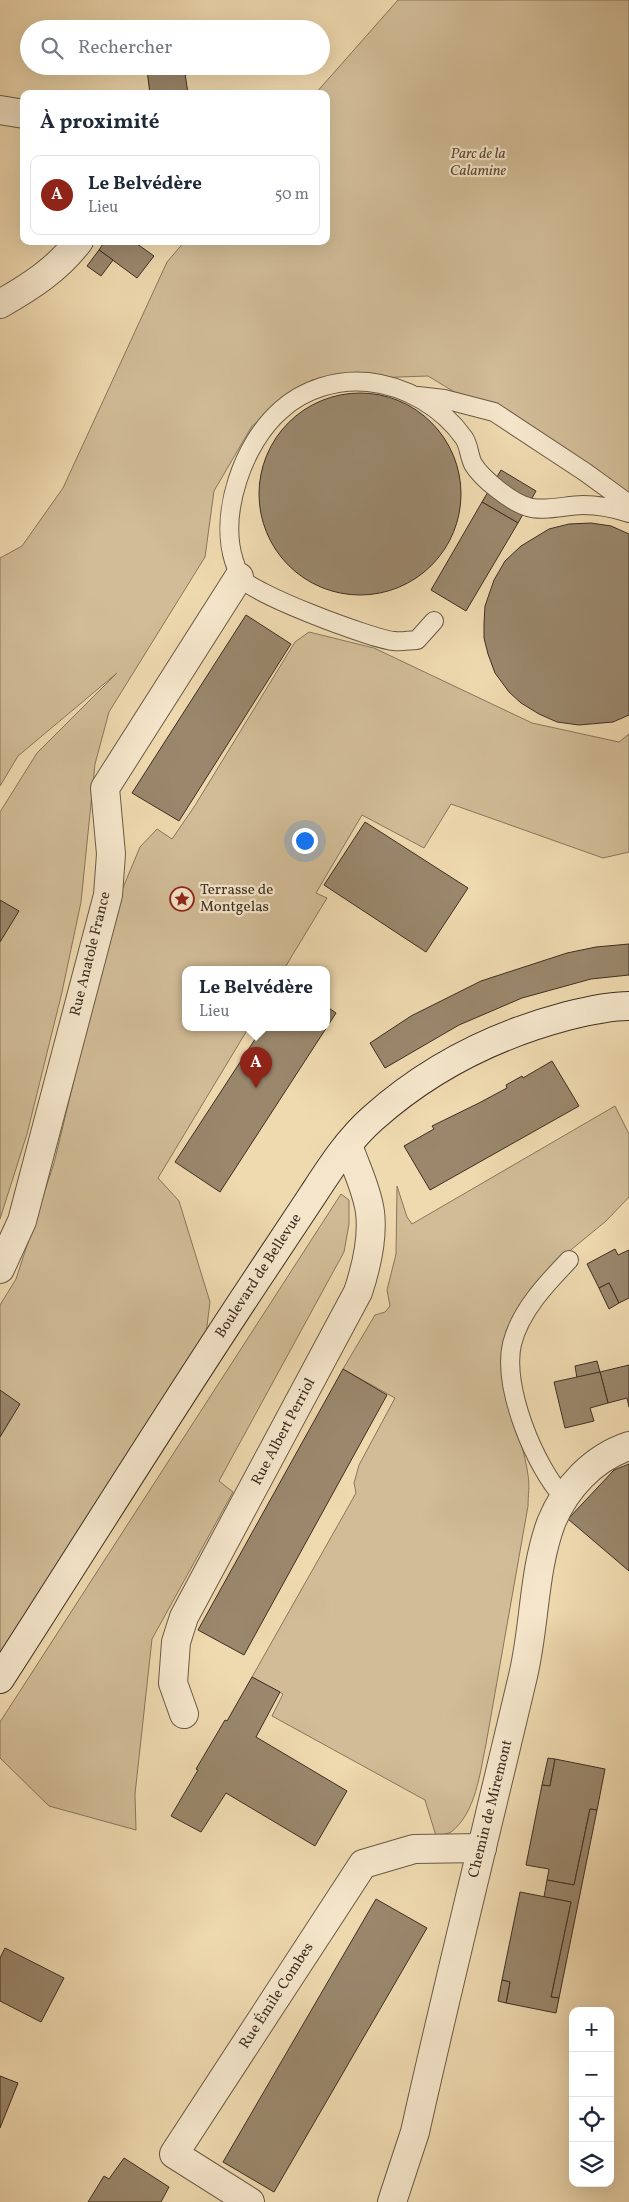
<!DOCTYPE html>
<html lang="fr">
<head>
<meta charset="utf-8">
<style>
  :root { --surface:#fff; --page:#f6f6f7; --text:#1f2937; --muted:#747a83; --line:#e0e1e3; --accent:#8f2418 }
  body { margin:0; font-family:Vollkorn,serif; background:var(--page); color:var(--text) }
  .controls { position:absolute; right:15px; bottom:15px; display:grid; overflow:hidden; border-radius:10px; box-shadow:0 5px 20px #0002 }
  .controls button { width:45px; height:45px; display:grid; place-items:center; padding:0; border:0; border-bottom:1px solid var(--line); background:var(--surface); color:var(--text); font:25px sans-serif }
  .you { position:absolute; left:304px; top:840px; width:18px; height:18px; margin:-12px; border:4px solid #fff; border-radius:50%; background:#1a73e8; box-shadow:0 0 0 8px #1a73e833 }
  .badge { display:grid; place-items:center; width:32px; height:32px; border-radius:50%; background:var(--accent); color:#fff; font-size:16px; font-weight:700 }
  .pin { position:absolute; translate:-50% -41px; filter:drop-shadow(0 1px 2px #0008) }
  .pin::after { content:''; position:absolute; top:26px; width:18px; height:15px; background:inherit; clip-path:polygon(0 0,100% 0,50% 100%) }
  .popup { position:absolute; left:182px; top:966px; width:148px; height:65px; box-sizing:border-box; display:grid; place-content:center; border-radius:10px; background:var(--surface); filter:drop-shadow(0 1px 4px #0005); font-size:16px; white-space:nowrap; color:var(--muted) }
  .popup b { font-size:19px; color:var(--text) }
  .popup::after { content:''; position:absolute; left:50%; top:100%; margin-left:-10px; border:10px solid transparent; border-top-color:var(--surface) }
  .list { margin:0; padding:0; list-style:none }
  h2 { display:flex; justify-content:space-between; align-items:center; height:65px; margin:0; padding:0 20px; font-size:21px }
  h2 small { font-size:16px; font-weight:400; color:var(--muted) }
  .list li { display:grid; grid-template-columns:32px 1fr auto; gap:15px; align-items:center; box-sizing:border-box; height:80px; margin:0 10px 10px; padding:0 10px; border:1px solid var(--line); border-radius:10px }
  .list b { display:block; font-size:19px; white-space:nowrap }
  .list p { margin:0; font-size:16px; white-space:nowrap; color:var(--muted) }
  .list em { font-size:16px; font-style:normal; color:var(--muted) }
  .icon { flex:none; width:28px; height:28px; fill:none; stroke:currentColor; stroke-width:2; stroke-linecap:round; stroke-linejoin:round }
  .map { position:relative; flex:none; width:629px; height:2202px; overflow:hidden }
  .search { position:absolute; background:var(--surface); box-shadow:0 5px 20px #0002; left:20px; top:20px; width:310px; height:55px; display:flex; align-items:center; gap:12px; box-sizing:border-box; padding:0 18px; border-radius:28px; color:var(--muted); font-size:19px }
  .panel { position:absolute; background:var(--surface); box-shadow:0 5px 20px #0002; left:20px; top:90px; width:310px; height:155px; border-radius:10px }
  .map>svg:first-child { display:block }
  .green { fill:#d1bc97; stroke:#88765d }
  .building { fill:#9a876c; stroke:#3e2f23 }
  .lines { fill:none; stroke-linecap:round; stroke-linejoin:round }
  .lane-casing { stroke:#6a5a46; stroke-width:20 }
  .street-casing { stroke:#6a5a46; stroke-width:30 }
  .secondary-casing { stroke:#3e2f23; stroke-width:30 }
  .lane { stroke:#f5e6cb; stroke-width:18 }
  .street { stroke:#f5e6cb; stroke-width:28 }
  .secondary { stroke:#f5e6cb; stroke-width:28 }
  .labels { text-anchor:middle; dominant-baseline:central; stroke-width:4.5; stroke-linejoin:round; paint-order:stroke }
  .park-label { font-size:15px; font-style:italic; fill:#5b4b3a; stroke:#f5e6cb }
  .poi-label { font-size:15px; fill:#3e2f23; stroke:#f5e6cb; text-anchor:start }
  .street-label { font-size:15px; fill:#3e2f23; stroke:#f5e6cb }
</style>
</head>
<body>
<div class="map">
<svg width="629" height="2202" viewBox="0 0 629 2202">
  <rect width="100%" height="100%" fill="#efd9af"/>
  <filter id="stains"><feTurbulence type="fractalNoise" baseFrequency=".004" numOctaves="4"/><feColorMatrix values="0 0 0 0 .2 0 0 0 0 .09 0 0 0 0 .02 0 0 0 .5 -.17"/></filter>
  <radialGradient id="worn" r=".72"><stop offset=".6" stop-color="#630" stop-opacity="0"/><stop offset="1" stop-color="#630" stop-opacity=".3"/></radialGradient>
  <!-- green -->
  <g class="green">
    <polygon points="398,0 629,0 629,498 428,376 312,380 252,426 214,491 205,557 109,712 95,764 81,902 62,992 27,1134 0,1219 0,812 37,753 117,673 18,756 0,786 0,558 22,546 63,488 167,262 185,241 326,241 326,94 315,94"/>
    <polygon points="309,632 374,648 532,723 619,742 629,734 629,852 603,858 451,804 424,848 362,815 316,893 327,898 284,969 186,969 186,1027 249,1027 158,1178 179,1201 210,1302 206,1334 0,1653 0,1305 16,1279 54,1163 117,902 140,847 157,829 172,839 194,807 295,642"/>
    <path d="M615,1106L629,1134V1197L606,1221L555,1263L503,1345C498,1391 522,1431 528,1475C530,1485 528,1496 528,1506L486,1744C480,1772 476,1813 451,1832C447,1834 441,1835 436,1836L425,1800L272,1716L283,1694L252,1677L356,1493L354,1483L359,1465L395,1398L343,1369L375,1315L385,1312L390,1306L387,1290L396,1254L397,1186L407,1217L412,1224Z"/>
    <polygon points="341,1194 349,1200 349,1224 344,1252 219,1481 233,1492 152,1639 135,1794 136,1830 49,1806 0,1758 0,1722"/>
  </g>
  <!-- building -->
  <g class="building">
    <polygon points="184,66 188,94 150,94 147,70"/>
    <polygon points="105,241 133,241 154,256 137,278 99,250"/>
    <polygon points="99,250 113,260 101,276 87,266"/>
    <circle cx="360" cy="494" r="101"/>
    <polygon points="501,470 536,491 518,523 482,502"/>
    <polygon points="482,502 518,523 466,611 431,590"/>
    <polygon points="591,523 611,526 629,534 629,715 613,722 579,725 557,722 539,714 521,703 509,692 495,673 488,654 484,638 484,623 485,606 494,580 505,561 521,546 549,529 569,524"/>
    <polygon points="246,615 291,644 179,821 132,793"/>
    <polygon points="365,822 468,888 426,952 324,885"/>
    <polygon points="0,900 19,911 0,942"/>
    <polygon points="629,944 629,975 591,979 522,998 459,1025 385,1068 370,1043 411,1016 481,981 567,953 596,947"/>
    <polygon points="326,1006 336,1013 220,1192 175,1162 263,1027 326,1027"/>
    <polygon points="552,1061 579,1106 430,1190 404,1146 434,1129 432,1126 479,1103 507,1088 506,1085 522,1076 523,1078"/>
    <polygon points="615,1249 618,1255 629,1250 629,1298 619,1303 609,1283 599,1288 587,1264"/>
    <polygon points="609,1283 619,1303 609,1309 599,1288"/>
    <polygon points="597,1361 600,1372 577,1378 575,1366"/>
    <polygon points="629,1365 629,1407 627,1398 608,1403 600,1372"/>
    <polygon points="343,1369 387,1395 244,1655 198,1630"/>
    <polygon points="600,1372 608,1403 590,1408 594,1421 565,1428 554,1382"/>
    <polygon points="0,1390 20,1404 0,1437"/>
    <polygon points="629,1464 629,1571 568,1519 614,1470"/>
    <polygon points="252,1677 280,1692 256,1737 347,1791 315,1846 226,1793 201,1832 171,1816 198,1770 196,1769 225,1720 227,1721"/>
    <polygon points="548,1758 555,1759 550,1786 542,1785"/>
    <polygon points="555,1759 605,1769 597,1810 590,1809 574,1885 547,1880 549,1869 526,1865 542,1785 550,1786"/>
    <polygon points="590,1809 597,1810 559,1998 551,1997 571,1902 544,1897 547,1880 574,1885"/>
    <polygon points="520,1892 571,1902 551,1997 559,1998 556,2013 506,2003 510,1982 502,1980"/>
    <polygon points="376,1899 427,1928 274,2192 223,2162"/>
    <polygon points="5,1948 64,1978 41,2022 0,2001 0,1958"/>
    <polygon points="502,1980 510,1982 506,2003 498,2001"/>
    <polygon points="0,2076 18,2083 0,2128"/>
    <polygon points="124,2158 169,2187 161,2202 88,2202 104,2176 109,2179"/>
  </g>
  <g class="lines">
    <!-- lane casing -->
    <g class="lane-casing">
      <g id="lane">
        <polyline points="418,396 444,399 494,412 585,472 629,504"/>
        <path d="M434,621L417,640C410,640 402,642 394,641C372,639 249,593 239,576C237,572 236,565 234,561C219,513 243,443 281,410C304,389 337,379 368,382C406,386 442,407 464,438C469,445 469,456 473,464C482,479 511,502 528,507C543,512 567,505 583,505C599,505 614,508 629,513"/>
        <path d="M564,1498C535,1467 502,1387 512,1344C520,1311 547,1283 569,1260"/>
      </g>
    </g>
    <!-- street casing -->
    <g class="street-casing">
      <g id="street">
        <polyline points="0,110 24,114"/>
        <path d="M0,304C30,287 58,269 79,241"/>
        <polyline points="0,1269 22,1221 108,895 111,854 105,788 239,577"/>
        <path d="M184,1714L173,1683L176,1642L184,1617L358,1292C366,1268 373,1237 370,1212C367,1189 355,1166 348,1145"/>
        <polyline points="250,2202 174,2154 363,1864 414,1849 482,1848"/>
        <path d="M392,2202L415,2132C449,1980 487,1828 523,1676C535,1626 533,1572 551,1523C565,1488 593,1458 629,1446"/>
      </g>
    </g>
    <!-- secondary casing -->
    <g class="secondary-casing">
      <path id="secondary" d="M0,1679C85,1547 168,1413 255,1282C275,1252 294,1223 314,1193C331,1167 349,1139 373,1118C429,1068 495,1035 567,1016C587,1011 609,1006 629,1006"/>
    </g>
    <!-- lane -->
    <use href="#lane" class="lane"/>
    <!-- street -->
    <use href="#street" class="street"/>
    <!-- secondary -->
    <use href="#secondary" class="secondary"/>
  </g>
  <!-- icons -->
  <defs>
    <g id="sight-ring" transform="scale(1.25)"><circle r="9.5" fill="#f5e6cb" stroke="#8f2418" stroke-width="1.5"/><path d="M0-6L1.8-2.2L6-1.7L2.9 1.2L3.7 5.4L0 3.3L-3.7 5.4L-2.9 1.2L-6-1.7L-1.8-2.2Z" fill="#8f2418"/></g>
  </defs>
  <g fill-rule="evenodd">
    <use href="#sight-ring" x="182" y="899"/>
  </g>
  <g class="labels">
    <!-- park labels -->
    <g class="park-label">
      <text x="478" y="154">Parc de la<tspan x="478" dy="17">Calamine</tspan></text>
    </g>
    <!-- poi labels -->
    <g class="poi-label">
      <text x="200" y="890">Terrasse de<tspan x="200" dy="17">Montgelas</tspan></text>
    </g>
    <!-- street labels -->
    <g class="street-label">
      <text transform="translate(91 954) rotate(-76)">Rue Anatole France</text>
      <text transform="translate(259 1276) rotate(-57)">Boulevard de Bellevue</text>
      <text transform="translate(284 1432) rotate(-62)">Rue Albert Perriol</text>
      <text transform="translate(491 1809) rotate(-76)">Chemin de Miremont</text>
      <text transform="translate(277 1996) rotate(-57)">Rue Émile Combes</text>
    </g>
  </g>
  <rect width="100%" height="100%" filter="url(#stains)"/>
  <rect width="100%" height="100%" fill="url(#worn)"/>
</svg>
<div class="controls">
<button>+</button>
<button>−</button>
<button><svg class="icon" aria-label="locate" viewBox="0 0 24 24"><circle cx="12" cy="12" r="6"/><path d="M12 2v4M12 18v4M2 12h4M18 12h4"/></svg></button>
<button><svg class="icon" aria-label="layers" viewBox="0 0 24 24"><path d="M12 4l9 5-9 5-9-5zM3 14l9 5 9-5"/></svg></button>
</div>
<div class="you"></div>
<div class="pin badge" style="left:256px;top:1088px">A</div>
<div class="popup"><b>Le Belvédère</b>Lieu</div>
<div class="search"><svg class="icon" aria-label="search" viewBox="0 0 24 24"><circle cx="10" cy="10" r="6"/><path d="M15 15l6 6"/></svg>Rechercher</div>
<section class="panel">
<h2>À proximité<small></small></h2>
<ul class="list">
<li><span class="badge">A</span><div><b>Le Belvédère</b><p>Lieu</p></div><em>50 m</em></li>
</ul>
</section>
</div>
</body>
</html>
